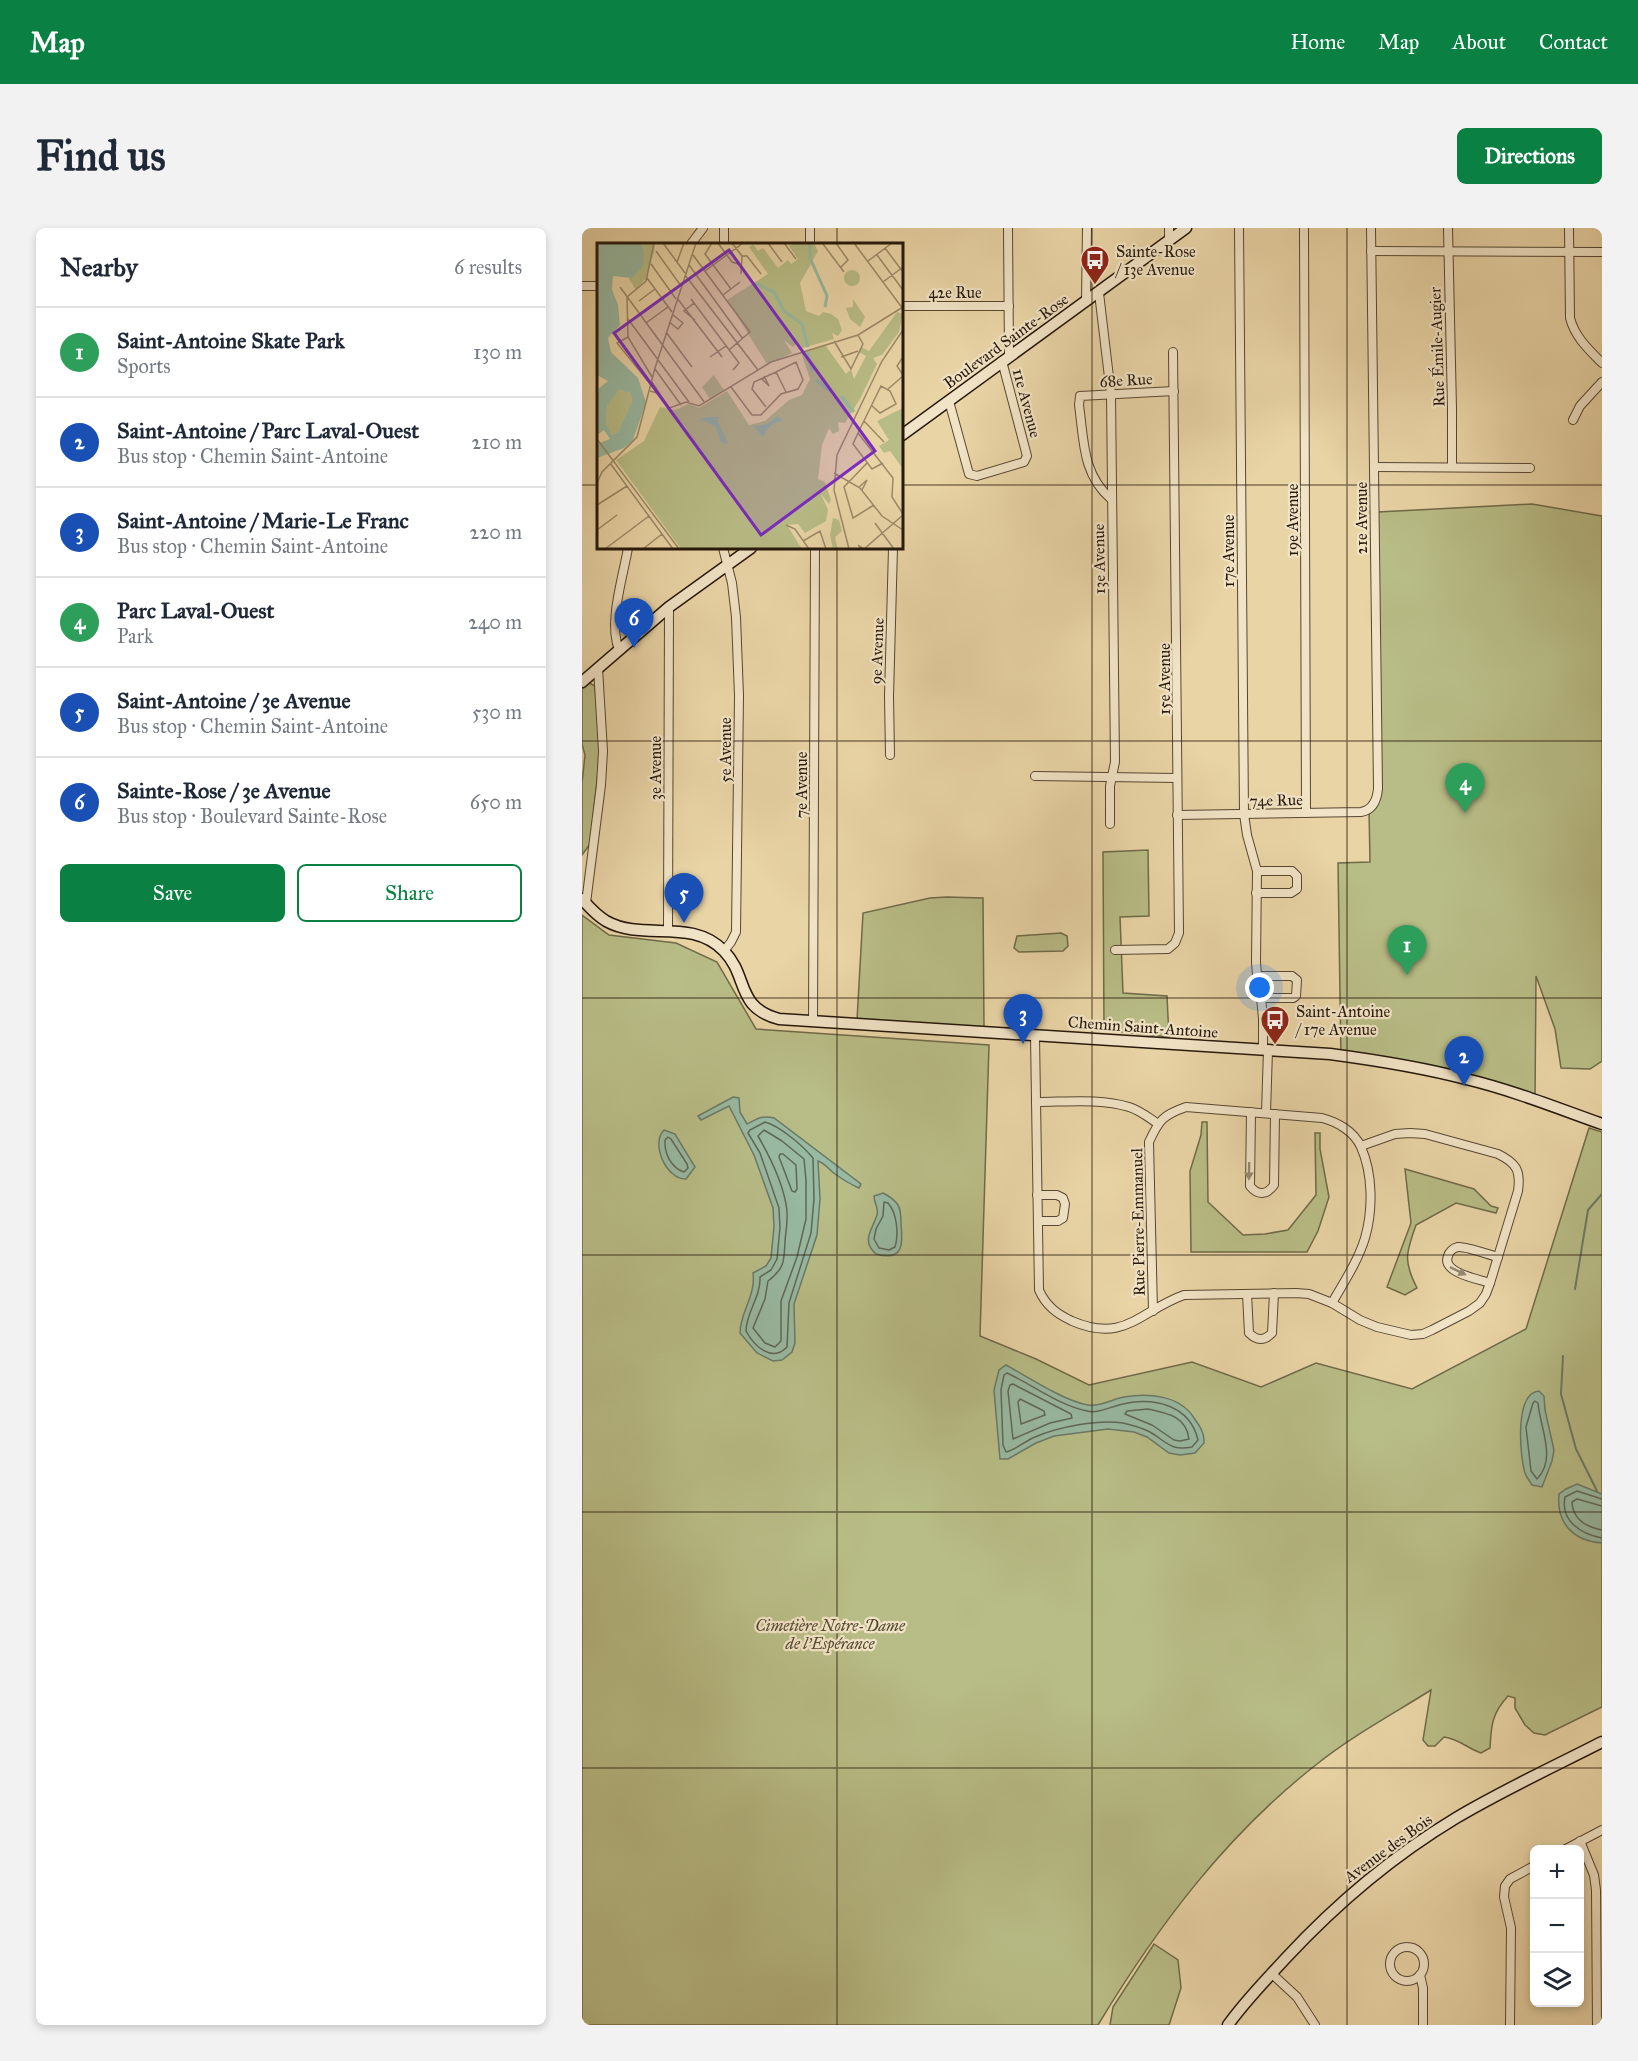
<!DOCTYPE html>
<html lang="en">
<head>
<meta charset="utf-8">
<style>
  :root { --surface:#fff; --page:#f2f2f3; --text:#1f2937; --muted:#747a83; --line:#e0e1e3; --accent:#0b8043 }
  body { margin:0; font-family:"IM FELL Great Primer",serif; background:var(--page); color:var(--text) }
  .controls { position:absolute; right:18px; bottom:18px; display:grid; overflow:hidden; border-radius:9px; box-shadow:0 3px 9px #0003 }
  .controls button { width:54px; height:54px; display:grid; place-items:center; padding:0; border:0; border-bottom:2px solid var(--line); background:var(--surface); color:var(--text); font:30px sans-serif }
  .you { position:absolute; left:678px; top:760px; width:21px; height:21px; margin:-15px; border:4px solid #fff; border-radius:50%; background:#1a73e8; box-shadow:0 0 0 9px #1a73e833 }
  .badge { display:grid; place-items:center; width:39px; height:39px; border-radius:50%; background:var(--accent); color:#fff; font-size:20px; font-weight:700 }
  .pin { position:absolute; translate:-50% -50px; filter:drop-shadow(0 2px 3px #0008) }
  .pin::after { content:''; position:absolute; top:32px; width:21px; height:18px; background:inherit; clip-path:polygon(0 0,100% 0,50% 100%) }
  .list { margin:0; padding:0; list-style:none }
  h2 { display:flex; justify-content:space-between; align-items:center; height:78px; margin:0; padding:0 24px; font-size:26px }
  h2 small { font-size:20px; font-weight:400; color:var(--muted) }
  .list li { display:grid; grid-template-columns:39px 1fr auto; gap:18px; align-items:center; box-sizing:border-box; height:90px; padding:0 24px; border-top:2px solid var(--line) }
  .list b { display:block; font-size:22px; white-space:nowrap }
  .list p { margin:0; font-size:20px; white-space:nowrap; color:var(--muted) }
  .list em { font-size:20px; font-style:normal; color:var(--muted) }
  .actions { display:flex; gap:12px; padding:18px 24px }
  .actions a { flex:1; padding:14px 0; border:2px solid var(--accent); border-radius:9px; text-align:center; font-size:21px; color:var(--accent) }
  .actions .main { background:var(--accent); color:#fff }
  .icon { flex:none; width:33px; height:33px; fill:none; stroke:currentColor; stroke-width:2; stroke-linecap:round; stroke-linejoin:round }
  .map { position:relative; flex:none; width:1020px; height:1797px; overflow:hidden; border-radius:9px }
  header { display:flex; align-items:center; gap:36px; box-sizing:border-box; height:84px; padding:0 30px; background:var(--accent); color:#fff }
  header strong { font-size:28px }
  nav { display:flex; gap:33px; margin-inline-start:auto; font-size:21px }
  .intro { display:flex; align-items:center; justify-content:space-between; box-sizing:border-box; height:144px; padding:0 36px }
  h1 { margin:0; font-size:42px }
  .button { padding:15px 27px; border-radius:9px; background:var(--accent); color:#fff; font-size:21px; font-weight:700 }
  main { display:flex; gap:36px; padding:0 36px }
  aside { flex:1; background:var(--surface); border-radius:9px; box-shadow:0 3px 9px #0003 }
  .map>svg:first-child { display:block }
  .green { fill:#b8bc86; stroke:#6f6a48; stroke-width:1.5 }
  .water { fill:#98b9a2; stroke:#6a7966; stroke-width:1.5 }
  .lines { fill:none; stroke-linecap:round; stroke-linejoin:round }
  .shore { stroke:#5f6856; stroke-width:1.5 }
  .stream { stroke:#6a7966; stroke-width:2 }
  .street-casing { stroke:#574732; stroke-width:10 }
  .secondary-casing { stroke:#26180b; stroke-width:13 }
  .street { stroke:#f1e3c5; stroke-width:8 }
  .secondary { stroke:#f1e3c5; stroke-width:10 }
  .oneway { fill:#968871 }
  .grid { fill:none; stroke:#26180b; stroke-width:1.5; stroke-opacity:0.55 }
  .labels { text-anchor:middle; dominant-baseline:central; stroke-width:4.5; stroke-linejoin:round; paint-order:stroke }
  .poi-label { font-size:16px; fill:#26180b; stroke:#f1e3c5; text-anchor:start }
  .street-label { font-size:16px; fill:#26180b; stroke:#f1e3c5 }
  .park-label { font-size:16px; font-style:italic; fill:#524930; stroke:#f1e3c5 }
  .inset-river { fill:none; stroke:#98b9a2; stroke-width:3 }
  .inset-road { fill:none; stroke:#9b8968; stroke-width:1.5 }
  .view { fill:#7b2cbf; fill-opacity:0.15; stroke:#7b2cbf; stroke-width:3 }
  .inset-edge { fill:none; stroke:#26180b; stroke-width:3 }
</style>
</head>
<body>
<header>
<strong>Map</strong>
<nav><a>Home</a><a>Map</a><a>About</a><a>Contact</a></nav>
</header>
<div class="intro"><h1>Find us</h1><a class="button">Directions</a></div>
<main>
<aside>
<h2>Nearby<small>6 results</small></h2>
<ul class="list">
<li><span class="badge" style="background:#2e9e5b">1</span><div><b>Saint-Antoine Skate Park</b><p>Sports</p></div><em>130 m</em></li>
<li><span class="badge" style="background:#1a4fb4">2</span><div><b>Saint-Antoine / Parc Laval-Ouest</b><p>Bus stop · Chemin Saint-Antoine</p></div><em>210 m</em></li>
<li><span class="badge" style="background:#1a4fb4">3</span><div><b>Saint-Antoine / Marie-Le Franc</b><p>Bus stop · Chemin Saint-Antoine</p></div><em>220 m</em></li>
<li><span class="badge" style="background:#2e9e5b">4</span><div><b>Parc Laval-Ouest</b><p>Park</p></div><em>240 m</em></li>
<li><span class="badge" style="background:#1a4fb4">5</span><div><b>Saint-Antoine / 3e Avenue</b><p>Bus stop · Chemin Saint-Antoine</p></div><em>530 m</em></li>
<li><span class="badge" style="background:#1a4fb4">6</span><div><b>Sainte-Rose / 3e Avenue</b><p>Bus stop · Boulevard Sainte-Rose</p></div><em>650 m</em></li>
</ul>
<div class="actions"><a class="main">Save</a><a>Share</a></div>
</aside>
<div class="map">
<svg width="1020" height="1797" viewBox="0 0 1020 1797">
  <rect width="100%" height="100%" fill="#e9d4a6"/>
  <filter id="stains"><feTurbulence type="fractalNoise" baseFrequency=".00333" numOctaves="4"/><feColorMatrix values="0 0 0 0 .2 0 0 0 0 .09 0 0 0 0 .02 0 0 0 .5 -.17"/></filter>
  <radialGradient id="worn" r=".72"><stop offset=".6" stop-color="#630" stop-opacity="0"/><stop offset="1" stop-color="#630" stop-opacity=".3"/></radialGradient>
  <!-- green -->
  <g class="green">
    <polygon points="950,276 1020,288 1020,833 1008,841 979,840 973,801 954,748 953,872 884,851 759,832 756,635 788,634 787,581 795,573 796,284"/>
    <polygon points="7,455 13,458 18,526 8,616 0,627 0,555 3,527 0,516 0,461"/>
    <polygon points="566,622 567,688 538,689 541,765 585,768 587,809 522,802 521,624"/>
    <polygon points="365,669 401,670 402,799 275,792 281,685 348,670"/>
    <path d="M0,687L27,707L94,715L135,734L174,801L407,817L398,1108L454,1131L507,1157L610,1134L679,1159L734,1135L830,1161L944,1101L1007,900L1020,904V1479L963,1507L952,1505L943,1497L933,1480V1470L926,1468C910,1485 909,1498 908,1520L899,1525C885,1520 877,1511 862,1509L853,1518H846L841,1512L849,1462C811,1486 770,1508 735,1536C644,1607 575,1699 516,1797H0Z"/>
    <polygon points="479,705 485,708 486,718 481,723 437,724 432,720 435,708"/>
    <polygon points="620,894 625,894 626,974 661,1007 683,1006 706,1002 734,967 733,905 738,905 738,921 747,969 736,1003 725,1024 609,1024 608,943 619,907"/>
    <path d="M823,941L892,961L909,978L916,980L914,985L874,975L834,997C824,1025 821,1033 835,1060L823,1067L805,1059L829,995Z"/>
    <polygon points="572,1716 596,1732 599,1760 587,1797 528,1797 531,1779"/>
  </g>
  <!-- water -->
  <g class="water">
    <path d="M151,869L157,870L158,884L165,896C175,891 180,887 192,890L279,956L277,960C268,956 260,951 253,946C247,942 243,935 236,933L238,971L235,1007L212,1076L213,1115L210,1124L200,1132L191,1133L175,1125L158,1105C158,1084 174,1068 171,1045L184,1038L189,1030L192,999L191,980L172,927L147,878L119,892L116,888Z"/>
    <path d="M82,902L93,906L113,939L104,951C85,952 68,916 82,902Z"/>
    <path d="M301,965C307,968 312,971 316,977C319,982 319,989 319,996C321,1015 322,1034 294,1026C279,1013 290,1002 295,987C297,980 292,975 292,968Z"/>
    <path d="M424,1137C446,1149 482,1173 506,1177C517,1179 531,1171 542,1169C566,1165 598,1167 612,1190C617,1197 623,1205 622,1215L613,1225L598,1227L587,1225L565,1209L552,1204L526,1201L472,1208L454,1215L426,1231H418L412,1162L417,1142Z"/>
    <path d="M957,1163L962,1168L963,1182L972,1222L970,1233L960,1259L950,1257C948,1253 944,1249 943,1245C938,1228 932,1165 957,1163Z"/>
    <path d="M995,1256L1020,1266V1315C992,1313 974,1296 977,1266L984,1261Z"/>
  </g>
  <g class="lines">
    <!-- shore -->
    <g class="shore">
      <path d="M183,894C198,898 221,918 231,930L232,971L229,1005L207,1075L205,1119C190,1135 172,1118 164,1103C164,1084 179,1069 178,1049L189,1042L195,1031L198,1000L197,980L178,925L166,905L168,902Z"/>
      <path d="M182,902L200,913L222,931L224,952V991L215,1029L199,1073V1113L193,1119L183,1115L171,1100L183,1071L186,1053C203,1040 202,1033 203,1013C204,1001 207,989 204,976C200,954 187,927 176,908Z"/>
      <path d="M86,909L89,911L105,936L106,940L102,944C89,940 82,925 83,912Z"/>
      <polygon points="198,926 201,926 214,937 215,961 213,964 210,963 197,929"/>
      <path d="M302,974L306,975C315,985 317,1006 313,1019L307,1022L297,1020L292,1011L294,1001L301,988Z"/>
      <path d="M425,1145C451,1157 476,1177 505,1183C516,1186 530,1178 541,1176C572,1169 608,1177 616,1212L610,1219C588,1223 585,1214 568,1204C560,1200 550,1197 541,1195C517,1191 476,1199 453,1209C443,1213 435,1221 424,1224L421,1217L419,1162L422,1147Z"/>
      <polygon points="431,1156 489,1186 490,1190 468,1195 431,1211 426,1163 428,1157"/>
      <polygon points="438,1171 462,1183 463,1187 439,1196 436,1174"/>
      <path d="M953,1173L956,1175C958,1200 975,1231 955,1251L949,1243L944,1199L951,1175Z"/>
      <path d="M566,1181C585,1185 604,1188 607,1211L598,1213L592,1212L570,1197L543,1186L545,1183Z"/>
      <path d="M1020,1271L995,1263L983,1269C978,1293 999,1306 1020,1310"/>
      <path d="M1020,1278L995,1271L990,1274C991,1292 1004,1299 1020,1302"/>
    </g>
    <!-- stream -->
    <g class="stream">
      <polyline points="993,1061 1006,982 1020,966"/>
      <polyline points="981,1128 979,1166 994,1221 1015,1263"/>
    </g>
    <!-- street casing -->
    <g class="street-casing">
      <g id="street">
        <polyline points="228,0 228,16"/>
        <polyline points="426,0 427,128"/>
        <polyline points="587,0 587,12"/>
        <polyline points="657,0 662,586 665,607 675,643 674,734 676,761 679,770 681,790 681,822"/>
        <polyline points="722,0 724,585"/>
        <polyline points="866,0 870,180 870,238"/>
        <path d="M987,0L988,90C993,109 1006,121 1020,135"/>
        <polyline points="109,16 121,0"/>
        <polyline points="142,16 142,0"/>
        <polyline points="789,23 1020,24"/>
        <polyline points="0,58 16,58"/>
        <polyline points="517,65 529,166 533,534 528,558 528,596"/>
        <polyline points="504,73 505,0"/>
        <polyline points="320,78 427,78"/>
        <polyline points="367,173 387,246 395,248 442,234 445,228 420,133"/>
        <polyline points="991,192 998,178 1020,154"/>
        <polyline points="792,239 948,240"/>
        <path d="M529,271C500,246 502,212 497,177L498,168L592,163"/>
        <polyline points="141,320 150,355 154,389 157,468 154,704 149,714 142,723"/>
        <path d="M37,422C26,395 41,349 46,320"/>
        <polyline points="308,527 307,468 311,320"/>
        <polyline points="453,548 595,550"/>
        <path d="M595,587L779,584C791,582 795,571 796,561L789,0"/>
        <polyline points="674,665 709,665 715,661 715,648 710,643 675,643"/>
        <polyline points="4,675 19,557 21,523 16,440"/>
        <polyline points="86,702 87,379"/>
        <polyline points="533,722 586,721 593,715 597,705 591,124"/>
        <polyline points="675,748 710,748 715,752 714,768 711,770 679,770"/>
        <polyline points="231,794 233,320"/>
        <path d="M453,808L457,1062C464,1078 475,1086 490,1093C543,1116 559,1082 602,1067L714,1065L727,1066L750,1075L778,1092L795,1099L829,1107L841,1106L850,1102L887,1083L898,1075L904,1066L908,1055L936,963C939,942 934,935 916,926L843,906L828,905L813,906L779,918"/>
        <path d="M454,874C484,874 518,870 547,879C557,882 566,889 575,895"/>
        <path d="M669,884L668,958C676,968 685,967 692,957L693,886"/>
        <polyline points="684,885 686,822"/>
        <polyline points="455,967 475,967 481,970 483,976 481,990 476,993 456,993"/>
        <path d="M908,1055C897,1051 859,1045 866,1028C867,1024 871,1020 876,1019C884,1018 907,1027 916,1029"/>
        <path d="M665,1066L667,1105C675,1113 682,1113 690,1105L692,1065"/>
        <path d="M571,1083L567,914C577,892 581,887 604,879L740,890C755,894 772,903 779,919C791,946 791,982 783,1010C776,1033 762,1054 750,1075"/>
        <polyline points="998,1613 1012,1647 1014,1662 1015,1797"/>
        <polyline points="982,1622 1020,1602"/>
        <circle cx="825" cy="1736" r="17"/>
        <polyline points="689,1745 715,1769 733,1797"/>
        <polyline points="838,1747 841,1760 841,1797"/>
        <polyline points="928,1797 929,1700 922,1669 923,1658 928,1651 952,1638"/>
      </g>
    </g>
    <!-- secondary casing -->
    <g class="secondary-casing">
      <g id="secondary">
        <polyline points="320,207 604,0"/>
        <polyline points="0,454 87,379 169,320"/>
        <path d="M0,671C7,679 14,687 24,693C61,714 109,689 142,723C167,749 153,779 197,791L748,826C793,832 839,839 884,851C930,862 975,880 1020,896"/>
        <path d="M646,1797C663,1773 683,1753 703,1731C754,1676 809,1629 874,1590C921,1562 971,1539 1020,1514"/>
      </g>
    </g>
    <!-- street -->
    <use href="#street" class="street"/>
    <!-- secondary -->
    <use href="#secondary" class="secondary"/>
  </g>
  <!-- one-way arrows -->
  <defs><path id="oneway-solid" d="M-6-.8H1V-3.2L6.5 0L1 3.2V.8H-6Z" transform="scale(1.5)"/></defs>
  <g class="oneway">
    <use href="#oneway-solid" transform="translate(667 943) rotate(91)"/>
    <use href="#oneway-solid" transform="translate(876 1043) rotate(26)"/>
  </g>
  <!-- grid -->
  <path class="grid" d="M255,0V16M510,0V1797M765,0V1797M0,257H16M320,257H1020M255,320V1797M0,513H1020M0,770H1020M0,1027H1020M0,1284H1020M0,1540H1020"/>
  <!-- icons -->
  <defs>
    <g id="bus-pin" transform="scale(1.5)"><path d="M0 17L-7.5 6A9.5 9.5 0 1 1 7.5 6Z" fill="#8f2418" stroke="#f1e3c5"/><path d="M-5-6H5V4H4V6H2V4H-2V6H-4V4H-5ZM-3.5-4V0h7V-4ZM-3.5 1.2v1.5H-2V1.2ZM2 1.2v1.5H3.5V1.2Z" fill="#fff"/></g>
  </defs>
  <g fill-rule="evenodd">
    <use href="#bus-pin" x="513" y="32"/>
    <use href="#bus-pin" x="693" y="792"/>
  </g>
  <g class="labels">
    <!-- poi labels -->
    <g class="poi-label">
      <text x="534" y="23">Sainte-Rose<tspan x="534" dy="18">/ 13e Avenue</tspan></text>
      <text x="714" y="783">Saint-Antoine<tspan x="714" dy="18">/ 17e Avenue</tspan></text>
    </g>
    <!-- street labels -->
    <g class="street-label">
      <text x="373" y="64">42e Rue</text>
      <text transform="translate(424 113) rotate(-36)">Boulevard Sainte-Rose</text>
      <text transform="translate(855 119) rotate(-92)">Rue Émile-Augier</text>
      <text transform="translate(544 152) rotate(-3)">68e Rue</text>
      <text transform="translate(445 175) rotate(75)">11e Avenue</text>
      <text transform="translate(779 290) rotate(-90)">21e Avenue</text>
      <text transform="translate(710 292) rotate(-90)">19e Avenue</text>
      <text transform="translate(646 323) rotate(-90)">17e Avenue</text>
      <text transform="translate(517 331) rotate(-91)">13e Avenue</text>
      <text transform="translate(295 423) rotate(-88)">9e Avenue</text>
      <text transform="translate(582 451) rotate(-90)">15e Avenue</text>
      <text transform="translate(143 522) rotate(-90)">5e Avenue</text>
      <text transform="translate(73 540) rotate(-90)">3e Avenue</text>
      <text transform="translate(219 557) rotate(-90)">7e Avenue</text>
      <text transform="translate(694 572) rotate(-1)">74e Rue</text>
      <text transform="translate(561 799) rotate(4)">Chemin Saint-Antoine</text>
      <text transform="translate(556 994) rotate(-91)">Rue Pierre-Emmanuel</text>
      <text transform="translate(806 1620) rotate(-36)">Avenue des Bois</text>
    </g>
    <!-- park labels -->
    <g class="park-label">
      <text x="248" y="1397">Cimetière Notre-Dame<tspan x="248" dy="18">de l'Espérance</tspan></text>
    </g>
  </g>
  <!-- overview -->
  <g transform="translate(15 15)">
    <rect width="306" height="306" fill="#e9d4a6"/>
    <path d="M44,0H57L58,5L50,34L39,47L32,36L47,8ZM196,0H217L221,8L203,40L209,68L222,73L226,69L234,71L241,76L245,87L241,93L235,90L237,96L202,106L200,100L196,104L187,97L195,110L170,121L130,57L171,31L152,4L156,1L161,8L166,5L181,25L191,17L194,21L201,16L192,3ZM247 35a8 8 0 1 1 16 0a8 8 0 1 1-16 0ZM256,56L268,74L263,84L253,76L249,65L256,64ZM300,69L306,71L302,89L285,112L276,115L280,121L263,156L248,180L241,179L242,188L236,191L232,185L225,202L221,236L228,239L234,257L232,261L224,251L231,267L229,278L208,290L201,281L190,282L205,306H84L19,217L47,198L63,164L78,167L92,161L102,165L130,148L152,182L168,178L192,157L205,152L213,136L204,109L228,102L249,131L254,126L257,136L269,113L262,109L264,104L272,108ZM117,132L127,147L113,156L105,144ZM22,145L33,150L35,158L21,189L15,192L9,180L10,164ZM306,165V226L293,208L287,210L282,203L292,197L280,178ZM236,275L242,277L245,288L238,294L241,306H236L233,292Z" fill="#b8bc86"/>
    <path d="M0,0H44L47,8L46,23L35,35L16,33L15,46L21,62L23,82L11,95L14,109L41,135L49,159L36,197L27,205L0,215V201L13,196L7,187L0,192V147L11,138L0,132ZM22,146L33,150L35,158L21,189L15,192L9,180L10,164ZM180,173L186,177L174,182L165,194L157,183L170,181ZM111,174H126L120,176L131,201L124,200L119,184L106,177L103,180L105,175Z" fill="#98b9a2" fill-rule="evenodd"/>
    <path class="inset-river" d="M213,0V15L230,53L228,64M158,40L177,49L187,68L205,81L211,104M211,109L215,128M219,137L234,149M244,153L257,169"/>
    <path class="inset-road" d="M66,0L88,30M115,0L108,11L134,46M121,0L135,19L144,22M135,0L145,13L144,31M171,0L185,19M187,0L199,16M239,0L251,17L244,24M257,0L306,66M226,1L247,29M288,5L306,29M59,8L84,43M96,12L153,89L132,107M280,12L306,47M145,13H150L164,31M271,18L295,0M80,19L87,0M54,21L79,56M92,22L146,96M108,28L146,0M88,32L161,127M50,35L75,69M286,39L306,24M23,44L108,160M126,52L143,39M80,55L125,114M94,56L142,120L136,127M42,58L58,46M97,60L87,68L98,77M49,66L65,55M31,76L92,159M72,79L81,86L86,80L75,71M49,80L71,64M69,89L95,124M31,94L20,100L54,142M237,98L254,126L266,101L261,92M113,114L129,103M244,114L261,108M306,114L300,123L306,132M58,126L84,162M55,134L31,94L30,54L49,38L57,0M164,135L172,143L167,133M55,139L72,165M134,144L155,172H164L184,151L201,146L206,137L199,119L179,129M291,146L306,133M53,148L60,150L72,165L89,159L102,163L174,119L261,92L306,64M274,162L283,170L299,161L293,148L284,143L261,190L256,201L275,226L286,220M169,164L155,146L157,139L179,129L189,149M267,178L287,199M261,190L296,235L295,254L306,271M0,196L82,306M13,220L76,306M270,220L247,244L256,275L277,262M237,230L263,245L285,273L306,287M0,240L5,229L40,194L58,125L99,0M262,244L270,237L265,247M0,262L30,243M278,280L297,306M189,282L198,286L212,306M0,287L20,272M206,298L223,288L229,306M8,306L52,273M46,306L65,291M252,306L237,247L240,212L285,118L306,87M263,306L262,303L267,306L306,272"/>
    <path class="view" d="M132,7L278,208L164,292L17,90Z"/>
    <rect width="306" height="306" class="inset-edge"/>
  </g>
  <rect width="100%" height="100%" filter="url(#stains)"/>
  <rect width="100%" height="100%" fill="url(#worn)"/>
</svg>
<div class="controls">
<button>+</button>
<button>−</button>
<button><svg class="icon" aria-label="layers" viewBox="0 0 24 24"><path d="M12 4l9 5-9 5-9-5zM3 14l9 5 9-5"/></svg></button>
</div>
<div class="you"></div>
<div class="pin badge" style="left:825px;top:747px;background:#2e9e5b">1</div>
<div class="pin badge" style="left:882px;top:858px;background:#1a4fb4">2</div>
<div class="pin badge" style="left:441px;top:816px;background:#1a4fb4">3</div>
<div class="pin badge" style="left:883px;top:585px;background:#2e9e5b">4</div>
<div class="pin badge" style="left:102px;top:695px;background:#1a4fb4">5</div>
<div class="pin badge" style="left:52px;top:420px;background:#1a4fb4">6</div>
</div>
</main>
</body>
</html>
